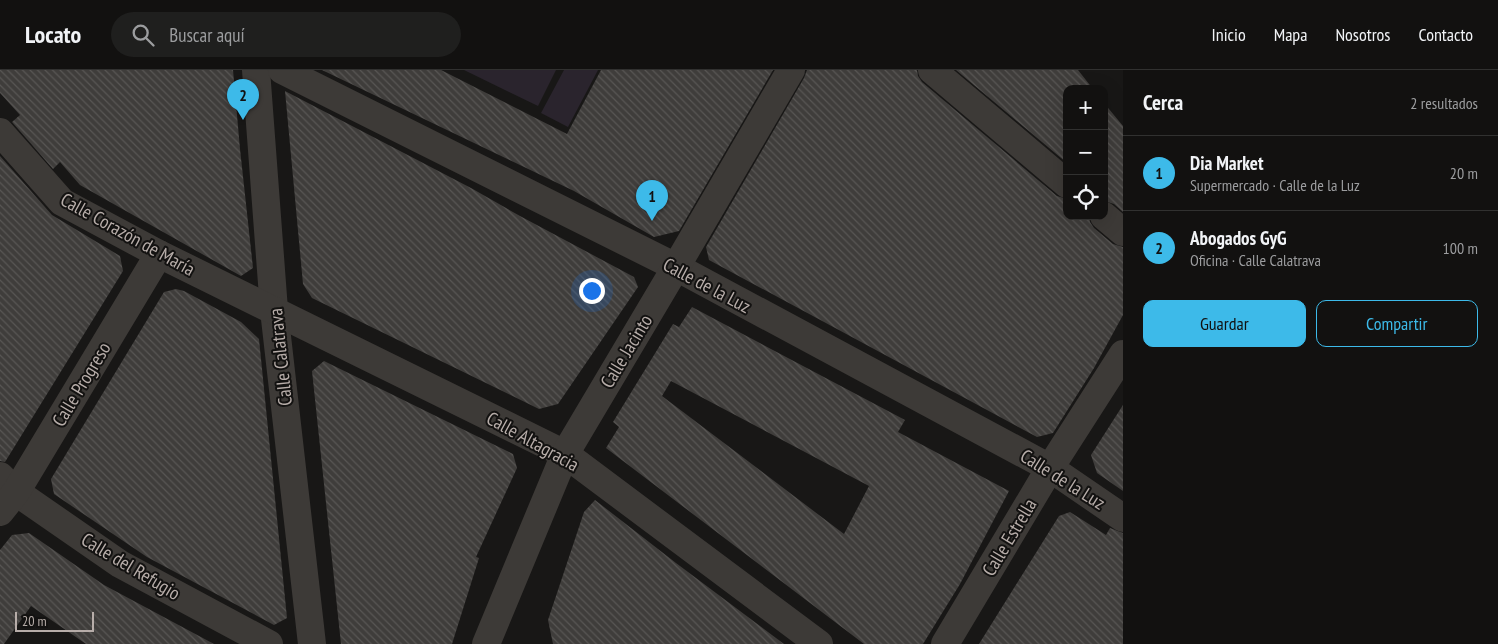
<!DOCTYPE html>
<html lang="es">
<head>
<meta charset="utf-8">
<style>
  :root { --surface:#121110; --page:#1f1f1e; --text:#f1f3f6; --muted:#9c9d9f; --line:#313130; --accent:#3dbae9 }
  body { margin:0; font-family:"PT Sans Narrow",sans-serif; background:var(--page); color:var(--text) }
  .controls { position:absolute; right:15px; top:15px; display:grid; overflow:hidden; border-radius:10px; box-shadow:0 5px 20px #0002 }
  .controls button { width:45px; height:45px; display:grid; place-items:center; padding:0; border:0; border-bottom:1px solid var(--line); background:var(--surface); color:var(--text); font:25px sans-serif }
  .scale { position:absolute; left:15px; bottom:12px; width:79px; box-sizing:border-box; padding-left:5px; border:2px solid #b7ada9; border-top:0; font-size:14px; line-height:18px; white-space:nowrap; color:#b7ada9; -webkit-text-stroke:4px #131211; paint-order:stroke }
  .you { position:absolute; left:591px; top:220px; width:18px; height:18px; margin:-12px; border:4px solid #fff; border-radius:50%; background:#1a73e8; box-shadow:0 0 0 8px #1a73e833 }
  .badge { display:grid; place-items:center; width:32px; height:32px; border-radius:50%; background:var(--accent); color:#111; font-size:16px; font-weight:700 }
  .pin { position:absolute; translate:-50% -41px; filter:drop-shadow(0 1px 2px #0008) }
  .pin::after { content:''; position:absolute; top:26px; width:18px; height:15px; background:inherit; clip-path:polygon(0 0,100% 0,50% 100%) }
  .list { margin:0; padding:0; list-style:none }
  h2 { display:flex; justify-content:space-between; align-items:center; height:65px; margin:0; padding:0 20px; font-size:21px }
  h2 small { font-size:16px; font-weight:400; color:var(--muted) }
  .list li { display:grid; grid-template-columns:32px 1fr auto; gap:15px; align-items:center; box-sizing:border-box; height:75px; padding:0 20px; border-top:1px solid var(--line) }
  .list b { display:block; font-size:19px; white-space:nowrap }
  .list p { margin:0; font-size:16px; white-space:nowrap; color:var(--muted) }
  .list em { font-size:16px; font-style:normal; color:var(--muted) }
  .actions { display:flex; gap:10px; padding:15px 20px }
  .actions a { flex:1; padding:11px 0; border:1px solid var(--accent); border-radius:10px; text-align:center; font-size:18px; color:var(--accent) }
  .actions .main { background:var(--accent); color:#111 }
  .icon { flex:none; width:28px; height:28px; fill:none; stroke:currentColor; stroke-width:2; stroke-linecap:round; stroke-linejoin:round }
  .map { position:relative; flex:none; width:1123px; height:574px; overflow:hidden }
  header { display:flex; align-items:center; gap:30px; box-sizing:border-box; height:70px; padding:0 25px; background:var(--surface); border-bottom:1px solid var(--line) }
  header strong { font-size:24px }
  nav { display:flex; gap:28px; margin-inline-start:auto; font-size:18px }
  .search { width:350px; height:45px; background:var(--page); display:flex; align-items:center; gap:12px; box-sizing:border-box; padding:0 18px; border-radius:28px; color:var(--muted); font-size:19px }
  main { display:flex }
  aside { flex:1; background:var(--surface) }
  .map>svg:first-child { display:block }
  .park { fill:#2a242d }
  .building { fill:url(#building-back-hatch); fill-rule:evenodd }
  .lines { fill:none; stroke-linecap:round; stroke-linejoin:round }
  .minor { stroke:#3d3a37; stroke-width:28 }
  .labels { text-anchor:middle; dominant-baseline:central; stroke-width:4; stroke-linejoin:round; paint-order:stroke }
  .street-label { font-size:19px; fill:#b7ada9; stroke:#131211 }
</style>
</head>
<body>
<header>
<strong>Locato</strong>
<div class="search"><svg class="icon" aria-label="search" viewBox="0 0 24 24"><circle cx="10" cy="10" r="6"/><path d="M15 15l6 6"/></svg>Buscar aquí</div>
<nav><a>Inicio</a><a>Mapa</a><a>Nosotros</a><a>Contacto</a></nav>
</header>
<main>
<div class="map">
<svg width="1123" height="574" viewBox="0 0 1123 574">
  <defs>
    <pattern id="building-back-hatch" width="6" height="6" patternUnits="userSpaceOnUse" patternTransform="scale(1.25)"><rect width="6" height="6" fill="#3f3d3b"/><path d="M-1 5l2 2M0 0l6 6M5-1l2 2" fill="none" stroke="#585654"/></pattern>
  </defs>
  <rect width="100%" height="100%" fill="#181716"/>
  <!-- park -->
  <g class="park">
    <polygon points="464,0 556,0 538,36"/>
    <polygon points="564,0 598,0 568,57 541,43"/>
  </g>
  <!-- building -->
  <g class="building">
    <polygon points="0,0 233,0 240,79 253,198 241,206 80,115 60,92 53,99 12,52 20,45 0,23"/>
    <polygon points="322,0 441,0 567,64 601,0 773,0 679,161 654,167 574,121"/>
    <polygon points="807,0 917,0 918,6 922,12 1057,126 1067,129 1067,146 1089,146 1090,152 1094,158 1113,174 1123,177 1123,245 1094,298 1053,363 1037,367 709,190 706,177 804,8"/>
    <polygon points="956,0 1078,0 1093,19 1067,19 1067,93"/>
    <polygon points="285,21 471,118 520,146 634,207 638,217 558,334 539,339 312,228 303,214"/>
    <polygon points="1104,33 1123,56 1123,142 1114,134 1104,131"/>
    <polygon points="0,86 52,145 120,186 123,201 5,392 0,391"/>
    <polygon points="176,219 184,221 241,252 259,269 287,548 274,555 147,487 54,424 51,409 164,222"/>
    <path d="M692,237L905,350L898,362L1009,421L960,514L923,574H864L606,378L619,357L613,352L673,254L679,257ZM671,311L869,416L844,464L662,326Z"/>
    <polygon points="324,291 513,384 517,398 476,487 479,488 452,574 341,574 312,301"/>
    <polygon points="1123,335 1123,421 1097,403 1091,385"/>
    <polygon points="595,430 676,493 784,574 553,574 548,550 584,442"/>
    <polygon points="1070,442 1106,465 1110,458 1123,463 1123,574 979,574 1059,446"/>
    <polygon points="29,463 104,515 214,574 86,574 31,536 4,574 0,574 0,480 12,465"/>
  </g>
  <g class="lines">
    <!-- minor -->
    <g class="minor">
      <polyline points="256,0 274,240 312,574"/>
      <polyline points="282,0 676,197 1050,398 1123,448"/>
      <polyline points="932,0 1067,114"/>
      <polyline points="0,62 62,132 159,184 565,384 819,574"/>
      <polyline points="1104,146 1123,162"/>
      <polyline points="0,406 16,422 120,494 269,574"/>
      <polyline points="0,442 16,422 159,184"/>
      <polyline points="486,574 565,384 676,197 791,0"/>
      <polyline points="945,574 1050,398 1123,284"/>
    </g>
  </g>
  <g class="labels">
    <!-- street labels -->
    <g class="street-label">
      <text transform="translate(128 164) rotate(29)">Calle Corazón de María</text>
      <text transform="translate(707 215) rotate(28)">Calle de la Luz</text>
      <text transform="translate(626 281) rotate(-59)">Calle Jacinto</text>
      <text transform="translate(280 287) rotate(-96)">Calle Calatrava</text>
      <text transform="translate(81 314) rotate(-59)">Calle Progreso</text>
      <text transform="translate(533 371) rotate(29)">Calle Altagracia</text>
      <text transform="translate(1063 409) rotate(32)">Calle de la Luz</text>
      <text transform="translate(1009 467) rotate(-59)">Calle Estrella</text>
      <text transform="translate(131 496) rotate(31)">Calle del Refugio</text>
    </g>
  </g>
</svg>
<div class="controls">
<button>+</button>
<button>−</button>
<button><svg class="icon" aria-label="locate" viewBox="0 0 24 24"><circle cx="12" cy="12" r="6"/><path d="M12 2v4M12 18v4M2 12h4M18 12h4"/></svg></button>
</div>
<div class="scale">20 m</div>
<div class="you"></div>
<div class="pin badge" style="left:652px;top:151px">1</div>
<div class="pin badge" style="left:243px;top:50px">2</div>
</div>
<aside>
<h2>Cerca<small>2 resultados</small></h2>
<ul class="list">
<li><span class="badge">1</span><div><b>Dia Market</b><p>Supermercado · Calle de la Luz</p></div><em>20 m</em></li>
<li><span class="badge">2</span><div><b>Abogados GyG</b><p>Oficina · Calle Calatrava</p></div><em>100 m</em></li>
</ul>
<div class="actions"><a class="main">Guardar</a><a>Compartir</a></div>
</aside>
</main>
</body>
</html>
